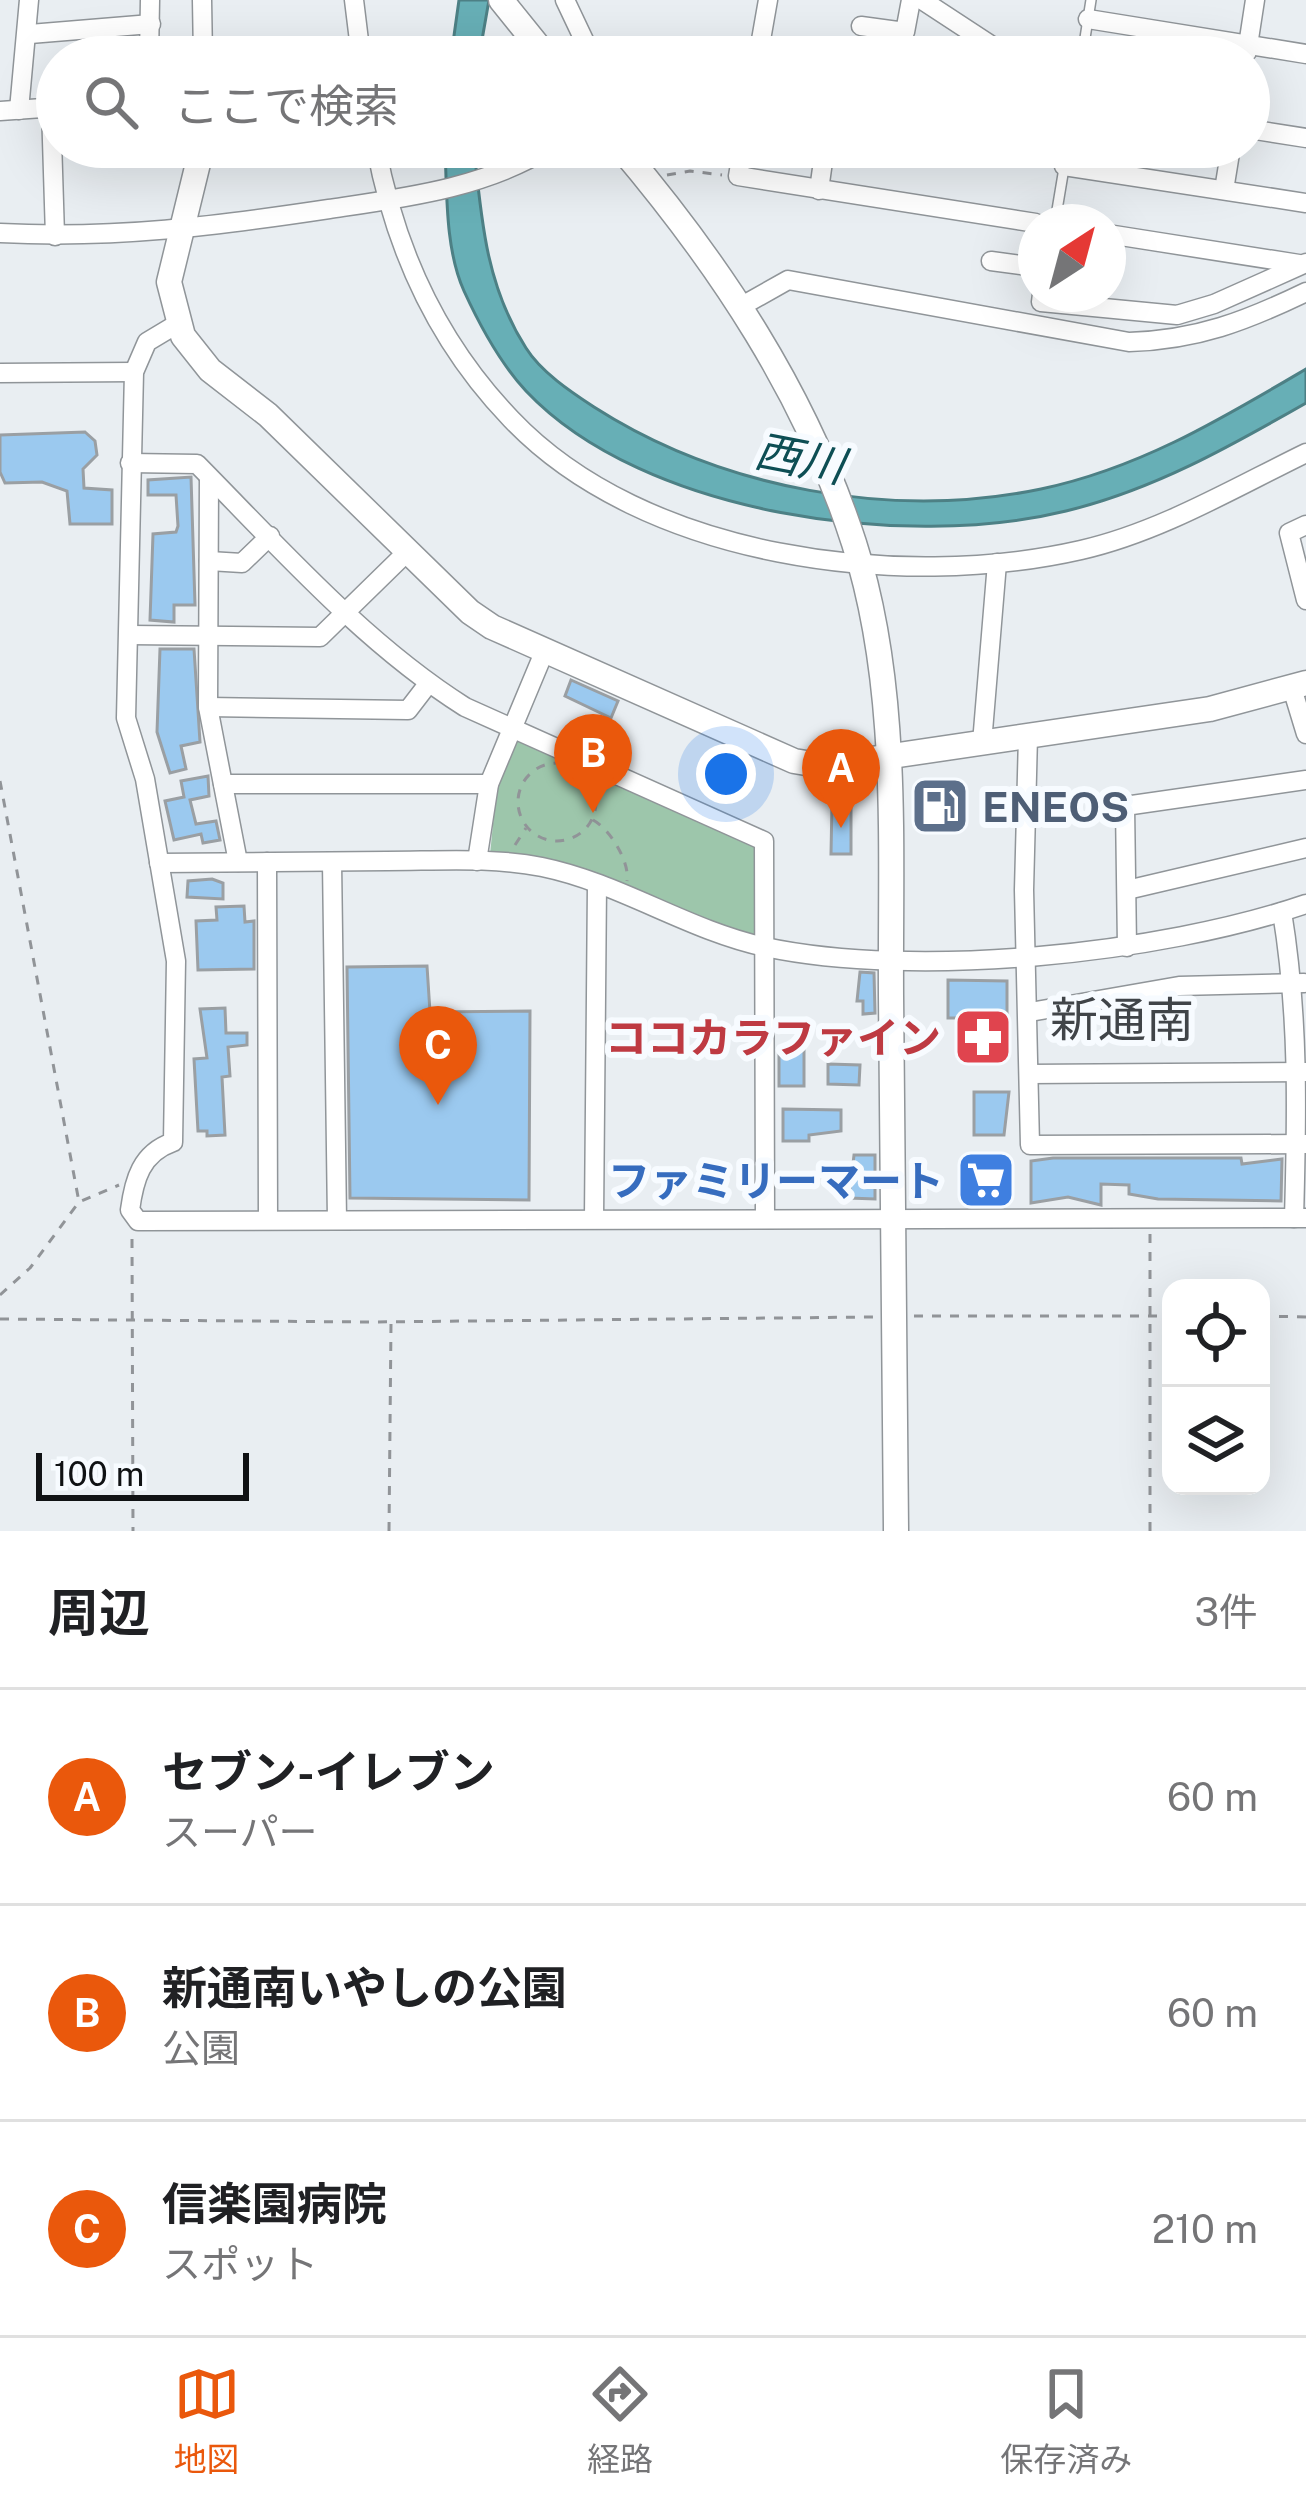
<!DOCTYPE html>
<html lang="ja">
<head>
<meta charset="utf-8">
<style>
  :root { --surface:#fff; --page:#f2f2f2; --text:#202124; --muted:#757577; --line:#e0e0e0; --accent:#ea580c }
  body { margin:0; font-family:"Public Sans","Noto Sans JP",sans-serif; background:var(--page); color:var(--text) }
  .controls { position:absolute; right:36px; bottom:36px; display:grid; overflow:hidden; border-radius:24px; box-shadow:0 12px 48px #0002 }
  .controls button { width:108px; height:108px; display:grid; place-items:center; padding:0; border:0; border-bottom:3px solid var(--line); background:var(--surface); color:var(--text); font:60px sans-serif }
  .compass { position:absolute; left:1018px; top:204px; width:108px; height:108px; border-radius:50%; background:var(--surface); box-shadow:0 12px 48px #0002; rotate:36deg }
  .scale { position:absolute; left:36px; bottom:30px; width:213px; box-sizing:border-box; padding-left:12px; border:6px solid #101214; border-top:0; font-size:33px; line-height:42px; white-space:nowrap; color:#101214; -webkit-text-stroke:9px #f7fbff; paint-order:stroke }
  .you { position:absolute; left:726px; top:774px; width:42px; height:42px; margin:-30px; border:9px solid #fff; border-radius:50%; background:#1a73e8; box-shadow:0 0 0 18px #1a73e833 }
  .badge { display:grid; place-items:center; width:78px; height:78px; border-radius:50%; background:var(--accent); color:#fff; font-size:39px; font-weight:700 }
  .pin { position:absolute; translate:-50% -99px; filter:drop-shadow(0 3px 6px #0008) }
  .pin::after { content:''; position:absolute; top:63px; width:42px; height:36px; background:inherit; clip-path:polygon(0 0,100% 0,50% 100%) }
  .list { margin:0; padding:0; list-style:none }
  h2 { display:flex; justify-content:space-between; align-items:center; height:156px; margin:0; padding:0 48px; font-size:51px }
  h2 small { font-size:39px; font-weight:400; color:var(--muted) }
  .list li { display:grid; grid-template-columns:78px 1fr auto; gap:36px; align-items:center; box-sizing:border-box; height:216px; padding:0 48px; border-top:3px solid var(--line) }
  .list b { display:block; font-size:45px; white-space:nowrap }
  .list p { margin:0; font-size:39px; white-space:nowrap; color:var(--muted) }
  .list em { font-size:39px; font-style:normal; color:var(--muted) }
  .icon { flex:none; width:66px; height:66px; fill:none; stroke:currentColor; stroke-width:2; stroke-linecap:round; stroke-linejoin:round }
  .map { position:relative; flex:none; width:1306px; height:1531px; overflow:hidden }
  .search { position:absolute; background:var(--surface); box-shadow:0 12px 48px #0002; left:36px; right:36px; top:36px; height:132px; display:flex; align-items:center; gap:30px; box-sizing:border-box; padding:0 42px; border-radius:66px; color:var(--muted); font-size:45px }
  .sheet { height:804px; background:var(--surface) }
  nav { display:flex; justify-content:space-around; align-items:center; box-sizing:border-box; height:168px; border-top:3px solid var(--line); background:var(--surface); font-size:33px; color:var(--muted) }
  nav a { display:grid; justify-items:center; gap:6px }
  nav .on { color:var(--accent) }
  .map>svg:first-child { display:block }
  .green { fill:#9dc6ab }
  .water { fill:#67afb6; stroke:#4d8085; stroke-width:3 }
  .building { fill:#9bc9ef; stroke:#9a9fa3; stroke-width:3 }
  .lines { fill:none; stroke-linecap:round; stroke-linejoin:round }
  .lane-casing { stroke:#909599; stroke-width:12 }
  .street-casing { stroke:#909599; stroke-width:21 }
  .secondary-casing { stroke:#909599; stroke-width:27 }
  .path { stroke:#919498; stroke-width:3; stroke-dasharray:9 9; stroke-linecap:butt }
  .lane { stroke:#fff; stroke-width:9 }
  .street { stroke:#fff; stroke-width:18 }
  .secondary { stroke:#fff; stroke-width:24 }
  .labels { text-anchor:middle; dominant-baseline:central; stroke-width:12; stroke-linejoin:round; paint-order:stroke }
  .service-label { font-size:42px; font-weight:bold; fill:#4e5e75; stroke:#f7fbff; text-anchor:start }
  .health-label { font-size:42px; font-weight:bold; fill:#be3a42; stroke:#f7fbff; text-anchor:end }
  .shop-label { font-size:42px; font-weight:bold; fill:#366cbe; stroke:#f7fbff; text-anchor:end }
  .water-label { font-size:45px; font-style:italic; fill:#0d4e54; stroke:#f7fbff }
  .quarter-label { font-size:48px; fill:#404448; stroke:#f7fbff }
</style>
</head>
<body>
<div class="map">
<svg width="1306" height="1531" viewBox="0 0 1306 1531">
  <rect width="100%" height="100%" fill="#e9eef2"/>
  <!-- green -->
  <polygon class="green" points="518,736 760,844 758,939 600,876 490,855 497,783"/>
  <!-- water -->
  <g class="water">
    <polygon points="459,0 489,0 479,57 451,57"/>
    <path d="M445,147H474C481,218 486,286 526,348C541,372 571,392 594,407C722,489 892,520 1041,489C1140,468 1221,419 1306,369V403C1229,447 1153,490 1066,511C907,550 644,516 526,391C500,363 480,326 464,291C445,249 447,192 445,147Z"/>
  </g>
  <!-- building -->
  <g class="building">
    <polygon points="85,432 95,441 97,455 83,469 84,488 112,490 112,524 70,524 67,491 42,482 5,483 0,472 0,435"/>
    <polygon points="191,477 195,605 174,605 174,622 150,620 153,534 176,532 178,526 176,495 148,495 148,480"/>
    <polygon points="160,649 194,649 200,742 181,746 186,769 170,773 157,732"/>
    <polygon points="571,680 618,701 611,718 565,696"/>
    <polygon points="208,776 209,796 190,800 196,824 216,821 220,840 203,843 201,834 174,840 165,801 184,797 181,781"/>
    <polygon points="851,802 851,854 831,854 832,803"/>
    <polygon points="212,879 223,883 223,899 187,897 188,881"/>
    <polygon points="244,906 245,922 254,921 254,969 198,970 196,921 217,920 216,907"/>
    <polygon points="427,966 430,1012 530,1011 529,1200 350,1198 347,967"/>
    <polygon points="860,972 874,973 875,1013 863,1014 863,1001 857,1001"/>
    <polygon points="948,980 1007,981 1007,1057 958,1057 958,1018 948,1018"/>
    <polygon points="225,1008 226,1033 247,1033 247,1045 228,1047 230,1076 222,1077 225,1135 207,1136 207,1131 198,1131 194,1059 207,1058 200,1009"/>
    <rect x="779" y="1048" width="25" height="38"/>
    <polygon points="828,1064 860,1065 859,1085 828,1084"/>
    <polygon points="974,1092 1009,1092 1004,1135 974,1135"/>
    <polygon points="783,1109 841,1110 841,1131 809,1135 809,1141 783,1141"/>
    <polygon points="854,1155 875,1155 875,1199 849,1198"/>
    <polygon points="1053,1158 1241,1158 1242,1164 1282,1159 1281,1201 1158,1199 1129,1194 1129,1185 1101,1184 1101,1205 1068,1197 1031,1203 1031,1161"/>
    <polygon points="973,1161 998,1161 999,1199 973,1199"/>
  </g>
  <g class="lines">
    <!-- lane casing -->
    <g class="lane-casing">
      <g id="lane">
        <polyline points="1082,57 1091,0"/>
        <polyline points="1055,222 1064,168"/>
      </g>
    </g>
    <!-- street casing -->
    <g class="street-casing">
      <g id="street">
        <polyline points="202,0 203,57"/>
        <polyline points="354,0 361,57"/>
        <polyline points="565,0 592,57"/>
        <polyline points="922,0 1009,57"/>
        <polyline points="1088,19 1306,54"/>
        <polyline points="861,26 905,32 911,0"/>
        <polyline points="30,34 151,24"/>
        <polyline points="1247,52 1255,0"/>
        <polyline points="149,57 150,0"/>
        <polyline points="758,57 768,0"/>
        <polyline points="51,108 55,236"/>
        <polyline points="19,110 29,0"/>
        <polyline points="0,111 57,107"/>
        <polyline points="1249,129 1306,138"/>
        <path d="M376,147C395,249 438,343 511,419C644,559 901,591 1081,550C1160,532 1234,488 1306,453"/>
        <polyline points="743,147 738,176 1036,223"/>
        <polyline points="1052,147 1067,150"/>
        <polyline points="1064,166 1306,203"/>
        <polyline points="819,190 825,147"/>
        <polyline points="1224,190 1231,147"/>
        <path d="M0,233C115,239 216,226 329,209C403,198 486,188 550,147"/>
        <polyline points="1108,234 1299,264"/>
        <polyline points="991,261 1036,267"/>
        <polyline points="1042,294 1041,302 1177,315 1214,304 1306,263"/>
        <path d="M740,307L788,280L1129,342C1197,340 1246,321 1306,292"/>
        <path d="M177,324L147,342L134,372L126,718L145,779L176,961L173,1142C141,1153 134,1180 130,1210L138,1221L1306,1218"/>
        <polyline points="0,373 134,372"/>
        <path d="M130,463L197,464C280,548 365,644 465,707L764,841L765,1219"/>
        <polyline points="209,477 208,707 238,862"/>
        <polyline points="1306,525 1289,533 1306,600"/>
        <polyline points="209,561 242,563 270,536"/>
        <polyline points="129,635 320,637 408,551"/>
        <polyline points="1292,688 1306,734"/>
        <polyline points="208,707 408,710 428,684"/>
        <polyline points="1028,736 1024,890 1030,1145 1306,1144"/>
        <polyline points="982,743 997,563"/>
        <polyline points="223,784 489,784"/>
        <polyline points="477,861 489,784 545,650"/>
        <polyline points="267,862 268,1220"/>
        <polyline points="332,862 337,1220"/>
        <path d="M159,863C235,862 311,862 387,861C438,861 492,857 542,867C620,883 687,930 765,947C916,979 1160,954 1306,904"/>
        <polyline points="1127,890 1306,848"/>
        <path d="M1282,912C1299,1015 1297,1114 1294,1218"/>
        <polyline points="1127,947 1125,806 1306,780"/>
        <polyline points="1030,1012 1179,986 1304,983"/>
        <polyline points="1029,1074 1306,1072"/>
        <polyline points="594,1219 597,884"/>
      </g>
    </g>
    <!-- secondary casing -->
    <g class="secondary-casing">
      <g id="secondary">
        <polyline points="501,0 547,57"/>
        <polyline points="202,147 169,282 183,336 210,370 268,415 470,612 492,627 794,761 824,766 1210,709 1306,683"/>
        <path d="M620,147C720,265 806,394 854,543C900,686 890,846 891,995C892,1173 895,1352 896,1531"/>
      </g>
    </g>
    <!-- path -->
    <g class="path">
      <polyline points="667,175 690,171 722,175"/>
      <circle cx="557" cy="802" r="39"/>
      <polyline points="0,781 79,1202"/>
      <path d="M593,820C610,829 630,862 627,881"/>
      <polyline points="515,845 526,828"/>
      <polyline points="132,1239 133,1531"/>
      <polyline points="0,1295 30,1268 79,1202 119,1185"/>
      <polyline points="914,1316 1171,1316"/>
      <polyline points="1261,1316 1306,1317"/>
      <polyline points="0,1319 370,1322 874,1317"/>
      <polyline points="389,1531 391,1323"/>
      <polyline points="1150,1531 1150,1234"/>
    </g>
    <!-- lane -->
    <use href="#lane" class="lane"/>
    <!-- street -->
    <use href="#street" class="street"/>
    <!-- secondary -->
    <use href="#secondary" class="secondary"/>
  </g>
  <!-- icons -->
  <defs>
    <g id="fuel-square" transform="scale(3)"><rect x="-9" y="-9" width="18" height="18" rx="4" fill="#5c6f8a" stroke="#f7fbff"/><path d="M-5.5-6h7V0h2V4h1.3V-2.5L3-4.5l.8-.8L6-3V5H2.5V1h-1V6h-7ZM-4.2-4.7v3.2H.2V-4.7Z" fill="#fff"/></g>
    <g id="pharmacy-square" transform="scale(3)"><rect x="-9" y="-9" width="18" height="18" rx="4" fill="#e0444e" stroke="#f7fbff"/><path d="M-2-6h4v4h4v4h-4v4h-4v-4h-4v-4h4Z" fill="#fff"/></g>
    <g id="supermarket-square" transform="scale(3)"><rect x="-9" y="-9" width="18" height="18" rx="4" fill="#3f7fe0" stroke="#f7fbff"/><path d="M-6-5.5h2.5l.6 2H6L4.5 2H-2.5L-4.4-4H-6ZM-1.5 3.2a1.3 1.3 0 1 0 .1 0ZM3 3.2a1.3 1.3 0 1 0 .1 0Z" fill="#fff"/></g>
  </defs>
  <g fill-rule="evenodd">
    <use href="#fuel-square" x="940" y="806"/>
    <use href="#pharmacy-square" x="983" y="1037"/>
    <use href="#supermarket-square" x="986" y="1180"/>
  </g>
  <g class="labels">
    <!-- service labels -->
    <g class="service-label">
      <text x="982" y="806">ENEOS</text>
    </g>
    <!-- health labels -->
    <g class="health-label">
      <text x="941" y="1037">ココカラファイン</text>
    </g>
    <!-- shop labels -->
    <g class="shop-label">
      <text x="944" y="1180">ファミリーマート</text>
    </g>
    <!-- water labels -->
    <g class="water-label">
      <text transform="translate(800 458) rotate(11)">西川</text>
    </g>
    <!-- quarter labels -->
    <g class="quarter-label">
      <text x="1122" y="1019">新通南</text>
    </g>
  </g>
</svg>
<div class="controls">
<button><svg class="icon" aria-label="locate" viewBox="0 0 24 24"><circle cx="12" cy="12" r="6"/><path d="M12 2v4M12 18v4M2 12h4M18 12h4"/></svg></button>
<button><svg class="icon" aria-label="layers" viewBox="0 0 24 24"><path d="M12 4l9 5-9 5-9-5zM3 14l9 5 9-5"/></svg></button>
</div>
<svg class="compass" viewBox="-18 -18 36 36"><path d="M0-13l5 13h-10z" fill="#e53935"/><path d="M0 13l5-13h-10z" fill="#757577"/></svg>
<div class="scale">100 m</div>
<div class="you"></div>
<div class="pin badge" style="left:841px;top:828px">A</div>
<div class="pin badge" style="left:593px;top:813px">B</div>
<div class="pin badge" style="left:438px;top:1105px">C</div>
<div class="search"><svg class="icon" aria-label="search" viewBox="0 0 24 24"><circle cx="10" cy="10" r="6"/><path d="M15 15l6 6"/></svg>ここで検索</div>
</div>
<section class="sheet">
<h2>周辺<small>3件</small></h2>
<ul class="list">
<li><span class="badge">A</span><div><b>セブン-イレブン</b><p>スーパー</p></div><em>60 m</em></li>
<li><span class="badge">B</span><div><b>新通南いやしの公園</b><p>公園</p></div><em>60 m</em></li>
<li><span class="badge">C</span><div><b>信楽園病院</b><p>スポット</p></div><em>210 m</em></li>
</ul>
</section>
<nav>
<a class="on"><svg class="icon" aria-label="map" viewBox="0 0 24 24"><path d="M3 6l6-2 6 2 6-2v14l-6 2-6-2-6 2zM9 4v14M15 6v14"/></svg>地図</a>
<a><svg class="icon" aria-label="directions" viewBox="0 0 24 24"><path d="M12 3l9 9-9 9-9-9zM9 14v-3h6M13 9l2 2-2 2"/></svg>経路</a>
<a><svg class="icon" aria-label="saved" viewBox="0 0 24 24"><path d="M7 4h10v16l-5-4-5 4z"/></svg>保存済み</a>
</nav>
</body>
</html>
